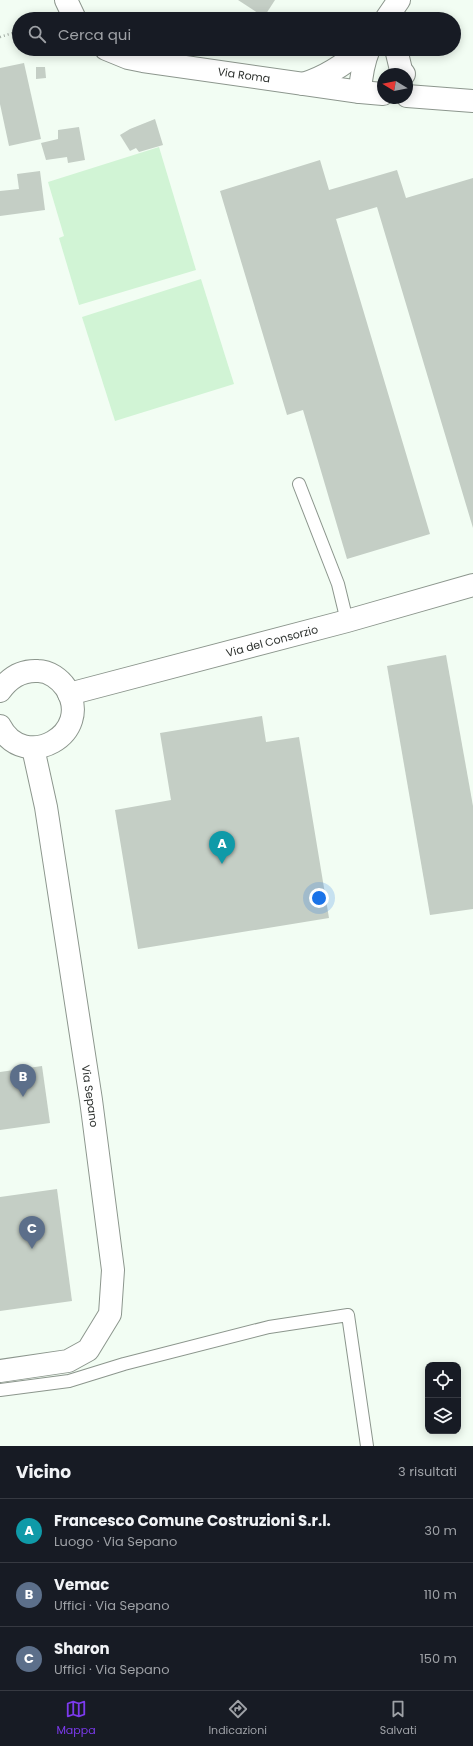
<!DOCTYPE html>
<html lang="it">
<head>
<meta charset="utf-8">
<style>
  :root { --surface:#171b24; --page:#20242c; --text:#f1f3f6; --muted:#9ea1a6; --line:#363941; --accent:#7c3aed }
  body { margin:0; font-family:Poppins,sans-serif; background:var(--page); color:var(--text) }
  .controls { position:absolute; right:12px; bottom:12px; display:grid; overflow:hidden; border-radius:8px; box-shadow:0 2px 10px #0003 }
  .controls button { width:36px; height:36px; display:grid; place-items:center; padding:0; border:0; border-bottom:1px solid var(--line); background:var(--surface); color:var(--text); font:20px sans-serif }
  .compass { position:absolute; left:377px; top:68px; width:36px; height:36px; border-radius:50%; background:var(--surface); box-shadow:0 2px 10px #0003; rotate:280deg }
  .you { position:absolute; left:319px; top:898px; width:14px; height:14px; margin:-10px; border:3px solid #fff; border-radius:50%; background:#1a73e8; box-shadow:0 0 0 6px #1a73e833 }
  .badge { display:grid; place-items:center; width:26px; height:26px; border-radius:50%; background:var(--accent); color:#fff; font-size:13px; font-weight:700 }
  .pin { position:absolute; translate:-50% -33px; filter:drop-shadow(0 1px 2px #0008) }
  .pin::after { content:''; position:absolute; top:21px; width:14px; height:12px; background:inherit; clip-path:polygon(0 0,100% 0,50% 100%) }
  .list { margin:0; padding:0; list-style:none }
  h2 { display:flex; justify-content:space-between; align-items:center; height:52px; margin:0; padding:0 16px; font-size:17px }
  h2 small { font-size:13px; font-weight:400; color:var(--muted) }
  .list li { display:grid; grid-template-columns:26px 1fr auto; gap:12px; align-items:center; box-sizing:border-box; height:64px; padding:0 16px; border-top:1px solid var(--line) }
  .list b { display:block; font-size:15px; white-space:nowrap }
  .list p { margin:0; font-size:13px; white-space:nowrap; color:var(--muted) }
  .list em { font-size:13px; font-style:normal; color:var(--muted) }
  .icon { flex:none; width:22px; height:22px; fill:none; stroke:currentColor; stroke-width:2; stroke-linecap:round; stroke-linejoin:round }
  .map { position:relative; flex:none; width:473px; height:1446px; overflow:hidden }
  .search { position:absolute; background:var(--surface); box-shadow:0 2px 10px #0003; left:12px; right:12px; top:12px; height:44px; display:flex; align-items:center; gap:10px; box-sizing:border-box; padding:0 14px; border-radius:22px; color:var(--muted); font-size:15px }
  .sheet { height:244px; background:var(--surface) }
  nav { display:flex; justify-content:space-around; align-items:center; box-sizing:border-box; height:56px; border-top:1px solid var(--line); background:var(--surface); font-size:11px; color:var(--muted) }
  nav a { display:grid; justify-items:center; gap:2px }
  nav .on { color:var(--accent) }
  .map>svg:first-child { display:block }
  .green { fill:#d1f4d5 }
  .building { fill:#c4cec5 }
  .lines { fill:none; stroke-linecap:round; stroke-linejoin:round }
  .service-casing { stroke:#8c968d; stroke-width:14 }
  .minor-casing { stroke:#8c968d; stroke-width:24 }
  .tertiary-casing { stroke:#8c968d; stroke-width:24 }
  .path { stroke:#a3aca4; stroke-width:2.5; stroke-dasharray:1 3; stroke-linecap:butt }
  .service { stroke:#fff; stroke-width:12 }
  .minor { stroke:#fff; stroke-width:22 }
  .tertiary { stroke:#fff; stroke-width:22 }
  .labels { text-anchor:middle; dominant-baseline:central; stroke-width:3.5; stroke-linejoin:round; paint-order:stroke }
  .street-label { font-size:11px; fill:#2e322f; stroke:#fff }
</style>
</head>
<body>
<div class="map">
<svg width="473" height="1446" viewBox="0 0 473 1446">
  <rect width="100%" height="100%" fill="#f2fdf3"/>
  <!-- green -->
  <g class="green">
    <polygon points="159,147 196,270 79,305 59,238 64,236 48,182"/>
    <polygon points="201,279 234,384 115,421 82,317"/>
  </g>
  <!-- building -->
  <g class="building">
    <polygon points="238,0 275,0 264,17"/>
    <polygon points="24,63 41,139 9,146 0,104 0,68"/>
    <polygon points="36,67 45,67 46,78 36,79"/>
    <polygon points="155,119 163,145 139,152 136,148 130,151 120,135 130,129"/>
    <polygon points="79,127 85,160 68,163 67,157 46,160 41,143 58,139 58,130"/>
    <polygon points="320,160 329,190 397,170 406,198 473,178 473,528 377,207 336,219 430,534 347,559 303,410 287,415 220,191"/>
    <polygon points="40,171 45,210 0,216 0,191 19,189 17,174"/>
    <polygon points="446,655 473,806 473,909 430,915 387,666"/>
    <polygon points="262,716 266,742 299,737 329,918 138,949 115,810 171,800 160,733"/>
    <polygon points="42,1066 50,1123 0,1130 0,1072"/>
    <polygon points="57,1189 72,1301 0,1311 0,1197"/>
  </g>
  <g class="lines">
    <!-- service casing -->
    <g class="service-casing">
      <g id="service">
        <polyline points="299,484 338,584 347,621"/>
        <polyline points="0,1390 69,1381 124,1364 269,1327 348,1315 367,1446"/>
      </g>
    </g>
    <!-- minor casing -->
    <g class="minor-casing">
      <g id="minor">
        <polyline points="386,19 399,0"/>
        <polyline points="396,49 401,70 404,74"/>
        <path d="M303,84C326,77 344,65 362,49"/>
        <path d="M360,92C361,77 363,63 369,49"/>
        <path d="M0,691C9,678 21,670 38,671C49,671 60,679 66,688C95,734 24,773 0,726"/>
        <polyline points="69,694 347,621 473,585"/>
        <polyline points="0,1371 68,1361 88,1350 110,1314 113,1270 91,1100 46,807 33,748"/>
      </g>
    </g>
    <!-- tertiary casing -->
    <g class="tertiary-casing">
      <g id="tertiary">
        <polyline points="66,0 75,19"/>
        <polyline points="106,49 128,58 143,61 360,92 383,94"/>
        <polyline points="407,96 473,101"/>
      </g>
    </g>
    <!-- path -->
    <polyline class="path" points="0,37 19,31"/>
    <!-- service -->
    <use href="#service" class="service"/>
    <!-- minor -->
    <use href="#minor" class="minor"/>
    <!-- tertiary -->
    <use href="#tertiary" class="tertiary"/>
  </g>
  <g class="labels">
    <!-- street labels -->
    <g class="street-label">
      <text transform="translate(244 75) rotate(8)">Via Roma</text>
      <text transform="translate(272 641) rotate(-15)">Via del Consorzio</text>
      <text transform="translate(90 1096) rotate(82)">Via Sepano</text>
    </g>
  </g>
</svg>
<div class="controls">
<button><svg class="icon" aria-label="locate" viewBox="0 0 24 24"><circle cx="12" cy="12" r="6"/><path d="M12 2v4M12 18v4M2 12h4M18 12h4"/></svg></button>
<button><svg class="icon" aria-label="layers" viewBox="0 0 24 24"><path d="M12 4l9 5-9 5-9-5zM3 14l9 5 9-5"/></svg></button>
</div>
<svg class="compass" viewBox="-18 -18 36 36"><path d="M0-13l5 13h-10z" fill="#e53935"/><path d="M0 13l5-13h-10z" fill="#9ea1a6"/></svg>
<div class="you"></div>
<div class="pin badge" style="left:222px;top:864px;background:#0f9aa8">A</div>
<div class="pin badge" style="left:23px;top:1097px;background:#5c6f8a">B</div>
<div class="pin badge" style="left:32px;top:1249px;background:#5c6f8a">C</div>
<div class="search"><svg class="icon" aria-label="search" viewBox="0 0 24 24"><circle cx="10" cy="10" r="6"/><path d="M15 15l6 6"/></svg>Cerca qui</div>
</div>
<section class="sheet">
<h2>Vicino<small>3 risultati</small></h2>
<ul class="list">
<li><span class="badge" style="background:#0f9aa8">A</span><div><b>Francesco Comune Costruzioni S.r.l.</b><p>Luogo · Via Sepano</p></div><em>30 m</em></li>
<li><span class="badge" style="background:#5c6f8a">B</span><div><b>Vemac</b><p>Uffici · Via Sepano</p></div><em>110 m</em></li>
<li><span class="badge" style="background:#5c6f8a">C</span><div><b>Sharon</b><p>Uffici · Via Sepano</p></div><em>150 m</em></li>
</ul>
</section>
<nav>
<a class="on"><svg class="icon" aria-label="map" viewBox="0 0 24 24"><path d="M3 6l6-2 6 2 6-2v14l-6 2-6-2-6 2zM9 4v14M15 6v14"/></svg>Mappa</a>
<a><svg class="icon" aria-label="directions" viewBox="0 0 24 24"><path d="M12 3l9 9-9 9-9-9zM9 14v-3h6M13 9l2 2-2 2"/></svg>Indicazioni</a>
<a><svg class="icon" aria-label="saved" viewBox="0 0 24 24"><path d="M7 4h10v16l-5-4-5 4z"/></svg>Salvati</a>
</nav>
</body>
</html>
